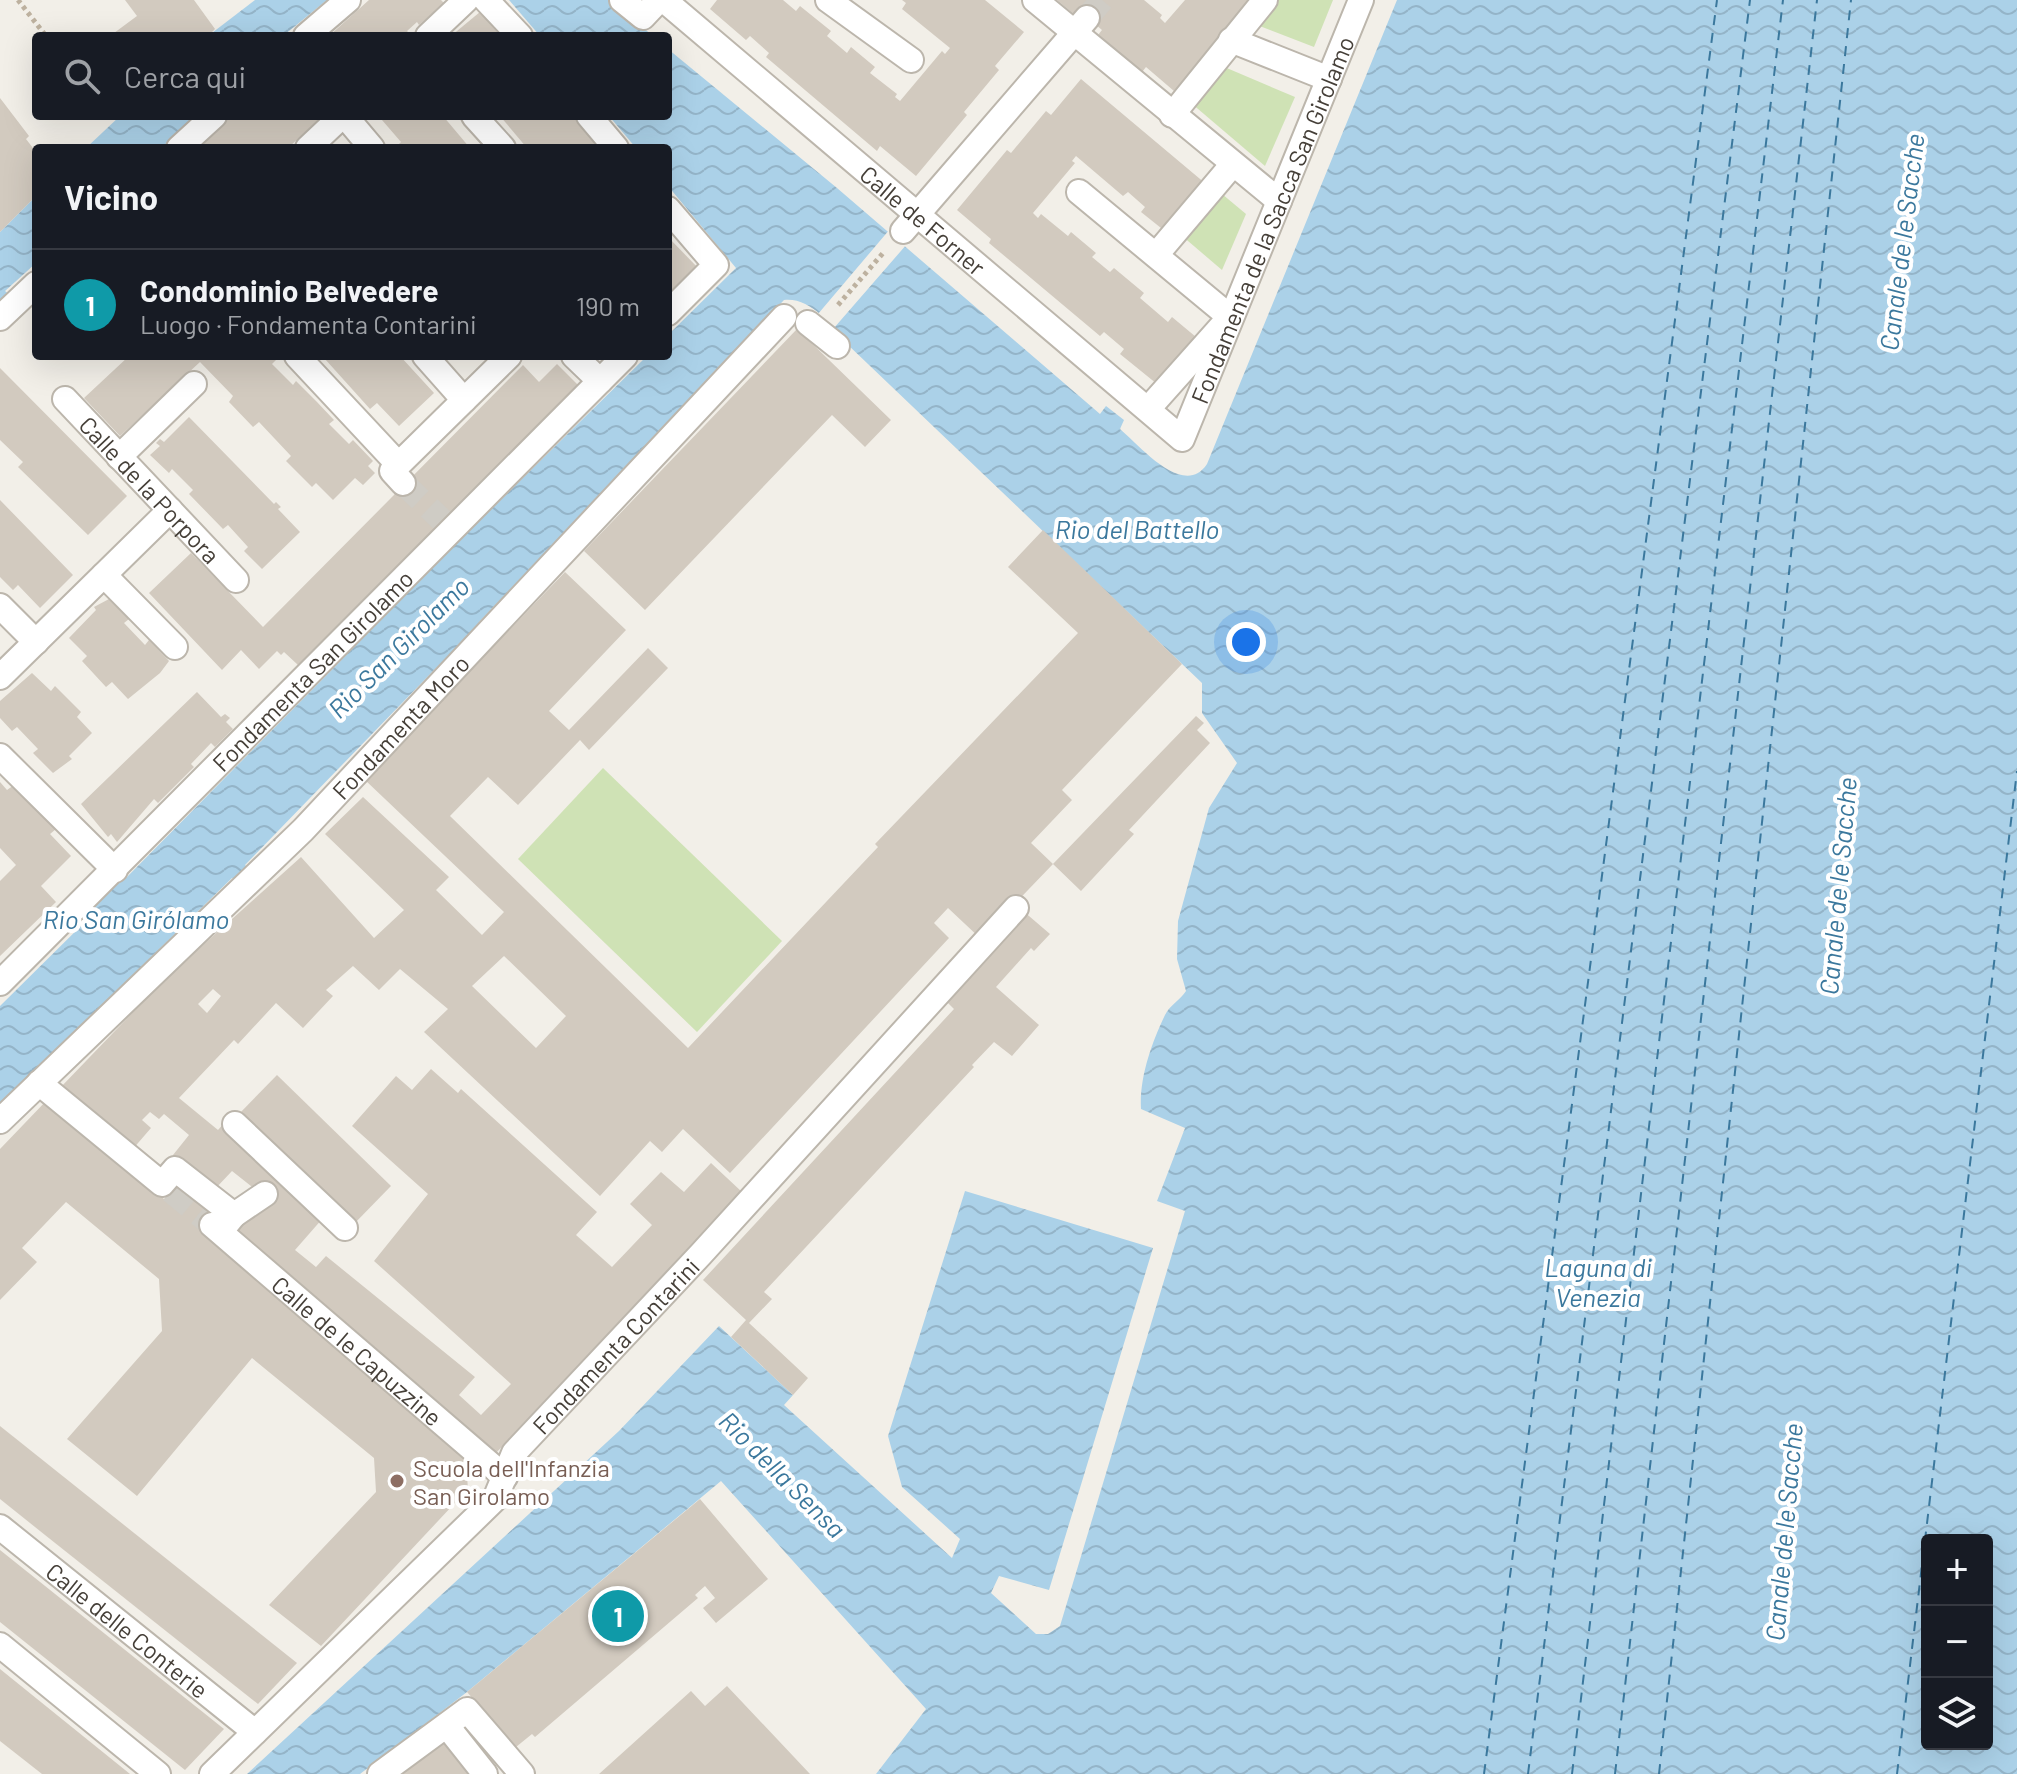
<!DOCTYPE html>
<html lang="it">
<head>
<meta charset="utf-8">
<style>
  :root { --surface:#171b24; --page:#20242c; --text:#f1f3f6; --muted:#9ea1a6; --line:#363941; --accent:#0f766e }
  body { margin:0; font-family:Barlow,sans-serif; background:var(--page); color:var(--text) }
  .controls { position:absolute; right:24px; bottom:24px; display:grid; overflow:hidden; border-radius:8px; box-shadow:0 8px 32px #0002 }
  .controls button { width:72px; height:72px; display:grid; place-items:center; padding:0; border:0; border-bottom:2px solid var(--line); background:var(--surface); color:var(--text); font:40px sans-serif }
  .you { position:absolute; left:1246px; top:642px; width:28px; height:28px; margin:-20px; border:6px solid #fff; border-radius:50%; background:#1a73e8; box-shadow:0 0 0 12px #1a73e833 }
  .badge { display:grid; place-items:center; width:52px; height:52px; border-radius:50%; background:var(--accent); color:#fff; font-size:26px; font-weight:700 }
  .pin { position:absolute; translate:-50% -50%; border:4px solid #fff; box-shadow:0 2px 8px #0006 }
  .list { margin:0; padding:0; list-style:none }
  h2 { display:flex; justify-content:space-between; align-items:center; height:104px; margin:0; padding:0 32px; font-size:34px }
  h2 small { font-size:26px; font-weight:400; color:var(--muted) }
  .list li { display:grid; grid-template-columns:52px 1fr auto; gap:24px; align-items:center; box-sizing:border-box; height:112px; padding:0 32px; border-top:2px solid var(--line) }
  .list b { display:block; font-size:30px; white-space:nowrap }
  .list p { margin:0; font-size:26px; white-space:nowrap; color:var(--muted) }
  .list em { font-size:26px; font-style:normal; color:var(--muted) }
  .icon { flex:none; width:44px; height:44px; fill:none; stroke:currentColor; stroke-width:2; stroke-linecap:round; stroke-linejoin:round }
  .map { position:relative; flex:none; width:2017px; height:1774px; overflow:hidden }
  .search { position:absolute; background:var(--surface); box-shadow:0 8px 32px #0002; left:32px; top:32px; width:640px; height:88px; display:flex; align-items:center; gap:20px; box-sizing:border-box; padding:0 28px; border-radius:8px; color:var(--muted); font-size:30px }
  .panel { position:absolute; background:var(--surface); box-shadow:0 8px 32px #0002; left:32px; top:144px; width:640px; height:216px; border-radius:8px }
  .map>svg:first-child { display:block }
  .grass { fill:#cfe2b5 }
  .water { fill:url(#water-waves); fill-rule:evenodd }
  .pier { fill:#f2efe8 }
  .lines { fill:none; stroke-linecap:round; stroke-linejoin:round }
  .ferry { stroke:#3b789d; stroke-width:2; stroke-dasharray:10 8; stroke-linecap:butt }
  .building { fill:#d2cabf; fill-rule:evenodd }
  .pedestrian-tunnel { stroke:#cfccc5; stroke-width:24; stroke-dasharray:24 12; stroke-linecap:butt }
  .pedestrian-casing { stroke:#bcb6ac; stroke-width:28 }
  .path { stroke:#bdb19f; stroke-width:5; stroke-dasharray:4 4; stroke-linecap:butt }
  .pedestrian { stroke:#fff; stroke-width:24 }
  .education-dot { fill:#8d6e63; stroke:#fff; stroke-width:3 }
  .labels { text-anchor:middle; dominant-baseline:central; stroke-width:8; stroke-linejoin:round; paint-order:stroke }
  .street-label { font-size:24px; fill:#453f38; stroke:#fff }
  .education-label { font-size:24px; fill:#785e54; stroke:#fff; text-anchor:start }
  .water-label { font-size:26px; font-style:italic; fill:#3b789d; stroke:#fff }
</style>
</head>
<body>
<div class="map">
<svg width="2017" height="1774" viewBox="0 0 2017 1774">
  <defs>
    <pattern id="water-waves" width="16" height="10" patternUnits="userSpaceOnUse" patternTransform="scale(2)"><rect width="16" height="10" fill="#abd1e8"/><path d="M0 5q4-4 8 0t8 0" fill="none" stroke="#94b4c8"/></pattern>
  </defs>
  <rect width="100%" height="100%" fill="#f2efe8"/>
  <!-- grass -->
  <g class="grass">
    <polygon points="1278,0 1333,0 1314,47 1257,25"/>
    <polygon points="1222,66 1295,97 1265,166 1191,103"/>
    <polygon points="1216,189 1246,214 1222,270 1181,235"/>
    <polygon points="603,768 782,941 697,1032 518,859"/>
  </g>
  <!-- water -->
  <g class="water">
    <polygon points="255,0 327,0 283,36 208,36"/>
    <polygon points="509,0 610,0 653,36 540,36"/>
    <path d="M1397,0H2017V1774H876L926,1709L721,1481L467,1692L360,1774H247L619,1431L719,1326L793,1395L784,1405L952,1558L960,1539L902,1487L888,1436L965,1191L1153,1248L1049,1590L999,1576L991,1593L1036,1634H1048L1060,1626L1185,1211L1157,1201L1185,1128L1141,1109C1139,1078 1152,1042 1165,1015C1170,1005 1180,1000 1186,991L1177,959L1178,921L1209,808L1237,763L1202,713V683L846,343C831,324 810,297 784,300L637,455L641,458L628,466L479,622L483,626L473,636L469,634L245,865L250,870L238,882L232,878L0,1105V1006L97,910L92,906L120,877L124,880L458,542L455,538L469,524L473,527L647,356H668V335L736,268L668,186V148H636L609,116H668V49L837,188L1100,414L1106,406L1124,420L1120,429C1140,446 1184,499 1207,464ZM1927,1540H1987V1744H1927Z"/>
    <polygon points="120,116 196,116 161,148 86,148"/>
    <polygon points="36,196 36,263 5,291 10,295 0,305 0,232"/>
  </g>
  <!-- pier -->
  <polygon class="pier" points="890,229 907,244 834,328 840,336 807,310 808,306 818,314"/>
  <g class="lines">
    <!-- ferry -->
    <g class="ferry">
      <polyline points="1484,1774 1717,0"/>
      <polyline points="1528,1774 1750,0"/>
      <polyline points="1572,1774 1783,0"/>
      <polyline points="1615,1774 1817,0"/>
      <polyline points="1659,1774 1851,0"/>
      <polyline points="1897,1774 2017,771"/>
    </g>
  </g>
  <!-- building -->
  <g class="building">
    <polygon points="125,0 194,0 215,29 208,36 110,36 137,16"/>
    <polygon points="369,0 441,0 444,3 419,25 417,22 407,31 412,36 329,36"/>
    <polygon points="717,0 783,0 796,11 800,6 831,31 827,36 847,53 851,47 875,67 870,73 897,94 895,97 900,101 942,51 945,54 950,48 902,9 906,3 902,0 985,0 1024,32 995,66 999,70 964,112 967,115 916,176 880,146 877,151 766,57 769,53 750,36 746,40 710,9"/>
    <polygon points="1057,0 1144,0 1162,15 1160,18 1165,23 1185,0 1253,0 1181,97 1146,67 1142,72 1098,35 1102,30 1081,12 1075,15"/>
    <polygon points="486,7 510,36 451,36"/>
    <polygon points="1081,79 1206,184 1166,232 1141,212 1145,207 1128,192 1123,196 1076,156 1072,161 1075,163 1033,213 1038,218 1041,214 1068,236 1071,232 1096,253 1092,257 1110,272 1114,268 1144,293 1140,298 1168,322 1172,317 1196,337 1157,384 1120,354 1124,349 1104,332 1100,336 989,243 991,239 957,210 1007,150 1011,153 1046,111 1051,115"/>
    <polygon points="0,98 29,136 26,139 36,152 36,196 0,232"/>
    <polygon points="232,116 329,116 320,124 318,120 288,148 196,148"/>
    <polygon points="386,116 443,116 470,148 395,148 401,142 382,120"/>
    <polygon points="500,116 577,116 604,148 527,148"/>
    <polygon points="668,237 700,270 668,302"/>
    <polygon points="797,329 891,420 865,447 832,415 645,610 584,551"/>
    <polygon points="129,356 272,356 276,360 272,364 293,385 296,381 317,402 334,420 329,424 349,444 353,440 373,461 368,466 375,473 363,485 355,478 333,500 316,483 312,487 286,461 291,456 259,422 253,427 229,402 233,396 200,362 120,436 84,398"/>
    <polygon points="328,356 400,356 434,393 399,426 377,403 370,409 325,359"/>
    <polygon points="557,364 582,389 347,617 353,622 315,658 311,653 298,665 284,652 281,655 277,651 259,669 241,650 222,670 149,593 191,553 263,627 523,365 539,382"/>
    <polygon points="0,368 127,496 88,535 18,467 23,462 0,440"/>
    <polygon points="189,417 274,504 276,502 281,507 278,509 300,532 262,569 244,551 248,547 228,525 223,529 189,494 193,490 172,469 169,473 150,455 160,446 156,443 160,439 164,442"/>
    <polygon points="0,500 73,575 40,608 18,585 13,590 0,577"/>
    <path d="M1043,530L1182,664L1062,790L1072,800L1031,843L1053,864L981,939L948,908L934,923L949,938L730,1173L683,1129L662,1152L650,1141L600,1196L424,1032L448,1009L400,969L379,990L353,966L326,990L333,996L303,1028L276,1003L238,1044L234,1040L179,1098L218,1130L225,1122L254,1153L250,1157L323,1218L295,1250L316,1267L326,1256L475,1377L459,1395L481,1415L511,1384L374,1261L428,1194L352,1126L396,1076L412,1090L431,1069L458,1093L461,1089L597,1212L576,1235L612,1267L652,1225L630,1204L661,1172L684,1192L711,1163L742,1192L496,1453L234,1233L261,1194L232,1171L215,1189L173,1155L189,1135L164,1114L159,1119L150,1112L142,1120L151,1128L132,1150L60,1088L164,980L301,857L374,938L404,910L325,834L363,797L449,877L436,890L482,935L504,912L365,780L565,572L626,630L549,711L569,730L648,648L668,668L589,750L580,740L518,805L488,777L450,816L688,1048L878,847L875,844L1078,633L1008,567ZM504,956L566,1016L536,1048L472,986ZM213,989L221,996L207,1013L198,1004Z"/>
    <polygon points="109,599 129,619 124,623 145,645 149,640 169,661 160,673 128,699 112,682 106,687 82,661 87,656 69,638 96,610 94,607"/>
    <polygon points="32,673 51,691 55,686 81,712 77,717 92,733 69,756 72,759 53,773 33,753 38,749 17,727 12,731 0,718 0,701"/>
    <polygon points="197,692 221,717 225,714 230,718 226,722 233,729 215,747 211,743 191,764 194,767 158,803 154,799 117,842 111,834 108,837 81,804"/>
    <polygon points="1196,716 1204,723 1197,730 1210,743 1129,830 1134,834 1081,891 1053,864"/>
    <polygon points="0,782 7,790 14,785 56,829 50,834 71,856 41,886 56,902 0,956 0,881 16,865 0,848"/>
    <polygon points="1022,910 1050,934 1034,951 1031,948 996,987 1039,1025 1012,1056 994,1042 972,1065 974,1067 764,1292 772,1299 749,1323 808,1378 793,1395 731,1337 746,1320 703,1280 954,1009 945,1000"/>
    <polygon points="277,1075 391,1186 352,1226 238,1115"/>
    <polygon points="47,1100 164,1199 179,1183 219,1217 465,1451 468,1489 321,1646 269,1605 376,1492 374,1458 252,1358 137,1496 67,1439 162,1331 159,1279 66,1202 22,1248 37,1262 0,1300 0,1149"/>
    <polygon points="0,1426 297,1663 258,1704 45,1535 0,1499"/>
    <polygon points="700,1499 768,1579 716,1623 703,1608 715,1598 705,1586 695,1595 698,1598 535,1737 532,1734 516,1747 467,1692"/>
    <polygon points="0,1550 224,1729 185,1770 0,1622"/>
    <polygon points="0,1669 130,1774 42,1774 0,1741"/>
    <polygon points="727,1686 810,1774 599,1774 691,1691 705,1706"/>
    <polygon points="444,1737 471,1774 393,1774"/>
  </g>
  <g class="lines">
    <!-- pedestrian-tunnel -->
    <g class="pedestrian-tunnel">
      <polyline points="1087,18 1102,0"/>
      <polyline points="403,483 445,523"/>
      <polyline points="171,1191 212,1225"/>
    </g>
    <!-- pedestrian casing -->
    <g class="pedestrian-casing">
      <g id="pedestrian">
        <polyline points="486,0 520,36"/>
        <polyline points="622,0 643,17 659,0"/>
        <path id="s1" d="M664,0L1182,439L1361,0"/>
        <polyline points="828,0 911,60"/>
        <polyline points="1035,0 1279,201"/>
        <polyline points="306,36 348,0"/>
        <polyline points="428,36 466,0"/>
        <polyline points="1231,40 1329,79"/>
        <polyline points="1172,115 1265,0"/>
        <polyline points="345,116 372,148"/>
        <polyline points="474,116 503,148"/>
        <polyline points="589,116 616,148"/>
        <polyline points="179,148 214,116"/>
        <polyline points="308,148 342,116"/>
        <polyline points="1079,192 1230,317 1148,409"/>
        <polyline points="668,209 716,265 668,313"/>
        <polyline points="903,231 1087,18"/>
        <polyline points="1156,255 1233,164"/>
        <polyline points="0,318 36,284"/>
        <polyline points="808,323 837,346"/>
        <polyline points="297,356 398,464"/>
        <polyline points="425,356 464,400"/>
        <polyline points="574,356 600,381"/>
        <path id="s2" d="M65,399L236,580"/>
        <polyline points="119,457 194,384"/>
        <polyline points="403,483 392,471 509,356"/>
        <polyline points="104,575 175,647"/>
        <polyline points="0,606 36,642"/>
        <polyline points="0,677 170,510"/>
        <polyline points="0,756 115,870"/>
        <path id="s3" d="M0,983L625,356"/>
        <polyline points="39,1083 162,1184 175,1169 234,1215 221,1231"/>
        <path id="s4" d="M0,1121L303,830L784,317"/>
        <polyline points="235,1124 345,1228"/>
        <polyline points="234,1215 265,1194"/>
        <path id="s5" d="M212,1225L505,1477"/>
        <path id="s6" d="M0,1527L255,1732"/>
        <polyline points="0,1645 158,1774"/>
        <polyline points="447,1726 485,1774"/>
        <path id="s7" d="M212,1774L495,1499L514,1453L701,1254L1016,908"/>
        <polyline points="380,1774 467,1710 522,1774"/>
      </g>
    </g>
    <!-- path -->
    <g class="path">
      <polyline points="18,0 46,36"/>
      <polyline points="838,305 884,252"/>
    </g>
    <!-- pedestrian -->
    <use href="#pedestrian" class="pedestrian"/>
  </g>
  <!-- markers -->
  <circle class="education-dot" cx="397" cy="1481" r="8"/>
  <g class="labels">
    <!-- street labels -->
    <g class="street-label">
      <text stroke="none"><textPath href="#s1" startOffset="340">Calle de Forner</textPath></text>
      <text stroke="none"><textPath href="#s1" startOffset="916">Fondamenta de la Sacca San Girolamo</textPath></text>
      <text stroke="none"><textPath href="#s2" startOffset="124">Calle de la Porpora</textPath></text>
      <text stroke="none"><textPath href="#s3" startOffset="442">Fondamenta San Girolamo</textPath></text>
      <text stroke="none"><textPath href="#s4" startOffset="562">Fondamenta Moro</textPath></text>
      <text stroke="none"><textPath href="#s7" startOffset="592">Fondamenta Contarini</textPath></text>
      <text stroke="none"><textPath href="#s5" startOffset="192">Calle de le Capuzzine</textPath></text>
      <text stroke="none"><textPath href="#s6" startOffset="164">Calle delle Conterie</textPath></text>
    </g>
    <!-- education labels -->
    <g class="education-label">
      <text x="413" y="1467">Scuola dell'Infanzia<tspan x="413" dy="28">San Girolamo</tspan></text>
    </g>
    <!-- water labels -->
    <g class="water-label">
      <text transform="translate(1901 242) rotate(-83)">Canale de le Sacche</text>
      <text x="1137" y="528">Rio del Battello</text>
      <text transform="translate(398 647) rotate(-45)">Rio San Girolamo</text>
      <text transform="translate(1837 886) rotate(-85)">Canale de le Sacche</text>
      <text x="136" y="918">Rio San Girólamo</text>
      <text x="1598" y="1266">Laguna di<tspan x="1598" dy="30">Venezia</tspan></text>
      <text transform="translate(783 1474) rotate(45)">Rio della Sensa</text>
      <text transform="translate(1783 1532) rotate(-85)">Canale de le Sacche</text>
    </g>
  </g>
</svg>
<div class="controls">
<button>+</button>
<button>−</button>
<button><svg class="icon" aria-label="layers" viewBox="0 0 24 24"><path d="M12 4l9 5-9 5-9-5zM3 14l9 5 9-5"/></svg></button>
</div>
<div class="you"></div>
<div class="pin badge" style="left:618px;top:1616px;background:#0f9aa8">1</div>
<div class="search"><svg class="icon" aria-label="search" viewBox="0 0 24 24"><circle cx="10" cy="10" r="6"/><path d="M15 15l6 6"/></svg>Cerca qui</div>
<section class="panel">
<h2>Vicino<small></small></h2>
<ul class="list">
<li><span class="badge" style="background:#0f9aa8">1</span><div><b>Condominio Belvedere</b><p>Luogo · Fondamenta Contarini</p></div><em>190 m</em></li>
</ul>
</section>
</div>
</body>
</html>
